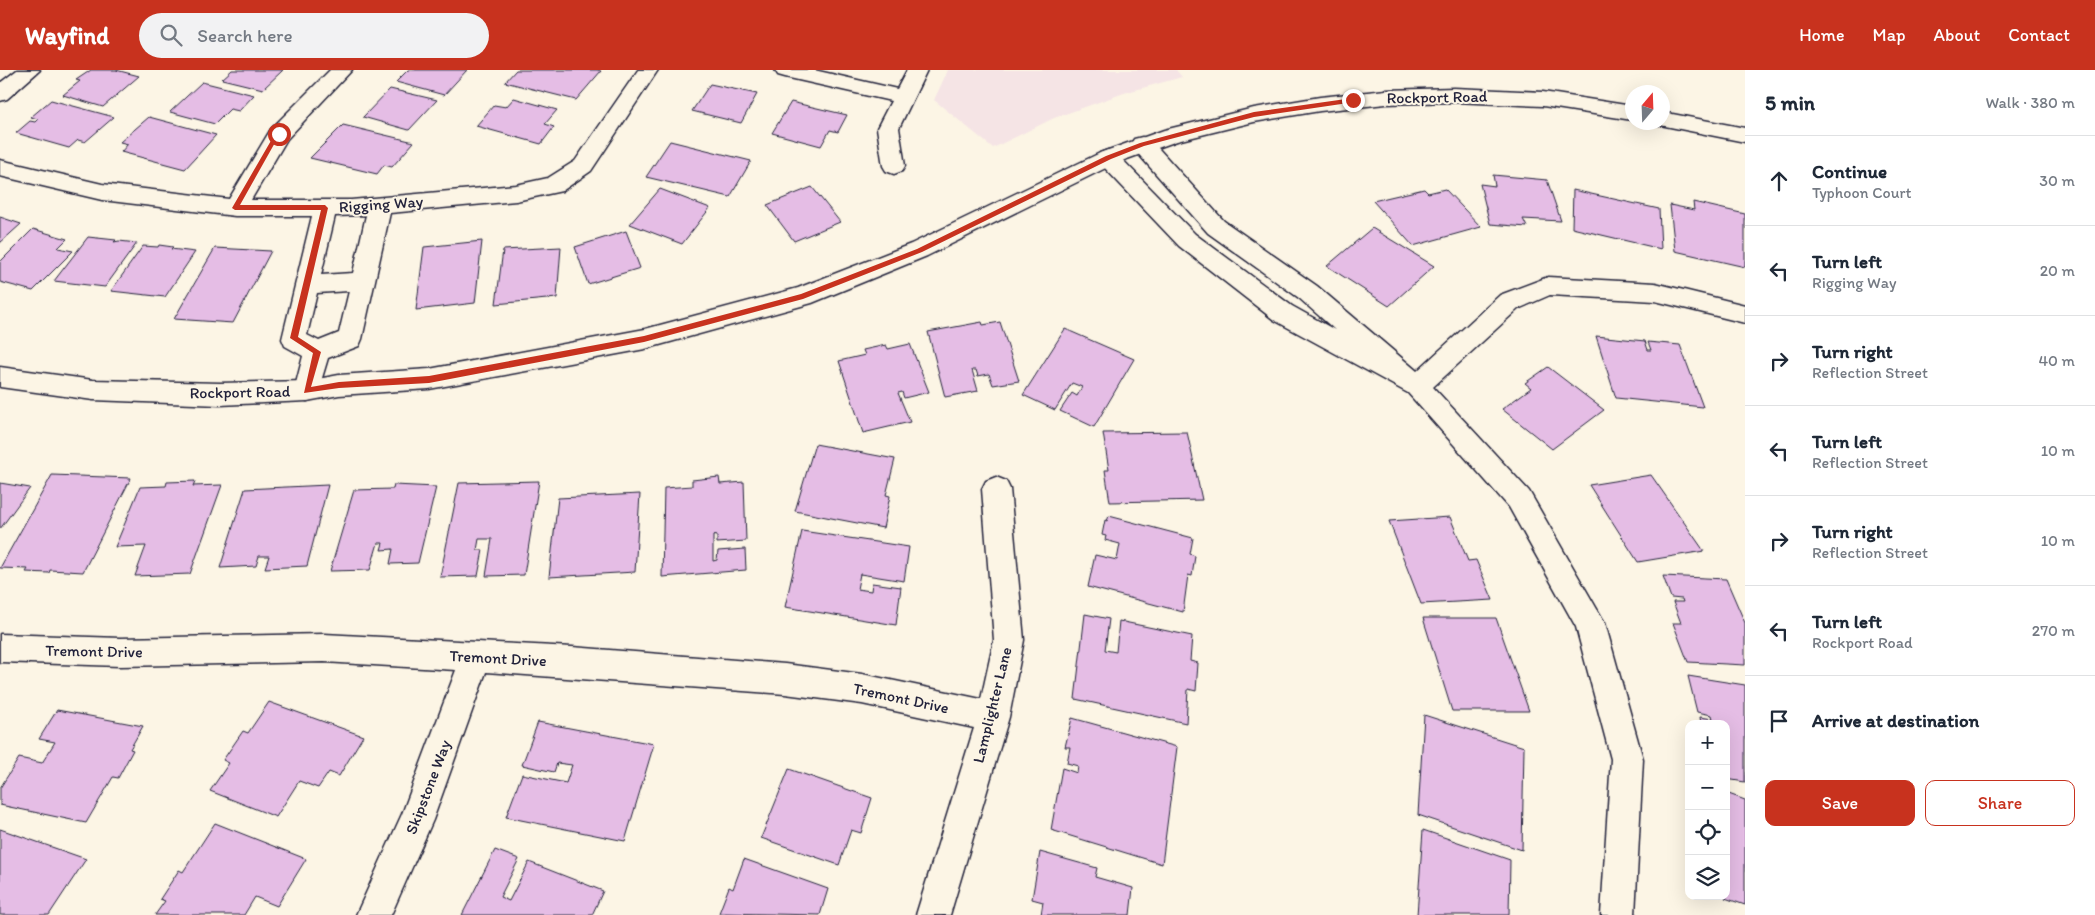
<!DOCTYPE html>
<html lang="en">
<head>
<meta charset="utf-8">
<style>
  :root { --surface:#fff; --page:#f2f2f3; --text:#1f2937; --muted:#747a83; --line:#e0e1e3; --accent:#c8321e }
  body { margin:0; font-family:Itim,sans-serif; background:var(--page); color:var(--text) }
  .controls { position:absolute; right:15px; bottom:15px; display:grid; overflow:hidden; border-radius:10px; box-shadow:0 5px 20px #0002 }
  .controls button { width:45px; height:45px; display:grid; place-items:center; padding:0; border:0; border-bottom:1px solid var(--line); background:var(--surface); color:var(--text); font:25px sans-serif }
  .compass { position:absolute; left:1625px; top:15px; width:45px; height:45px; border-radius:50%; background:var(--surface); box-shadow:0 5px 20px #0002; rotate:19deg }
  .stop { position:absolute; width:15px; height:15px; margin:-11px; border:4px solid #c8321e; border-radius:50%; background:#fff }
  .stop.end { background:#c8321e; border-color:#fff; box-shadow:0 1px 5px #0008 }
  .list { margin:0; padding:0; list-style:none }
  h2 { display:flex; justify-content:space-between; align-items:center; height:65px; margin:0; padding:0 20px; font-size:21px }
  h2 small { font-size:16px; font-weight:400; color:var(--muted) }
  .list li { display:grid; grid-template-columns:32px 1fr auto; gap:15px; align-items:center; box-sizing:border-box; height:90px; padding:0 20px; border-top:1px solid var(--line) }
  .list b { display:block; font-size:19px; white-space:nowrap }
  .list p { margin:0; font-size:16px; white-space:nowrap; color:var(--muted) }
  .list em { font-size:16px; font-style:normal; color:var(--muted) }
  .actions { display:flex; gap:10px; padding:15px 20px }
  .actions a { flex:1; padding:11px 0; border:1px solid var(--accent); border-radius:10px; text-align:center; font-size:18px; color:var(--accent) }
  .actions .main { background:var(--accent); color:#fff }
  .icon { flex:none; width:28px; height:28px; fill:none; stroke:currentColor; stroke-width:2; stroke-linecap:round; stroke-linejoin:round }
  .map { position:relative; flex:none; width:1745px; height:845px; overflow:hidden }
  header { display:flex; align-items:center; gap:30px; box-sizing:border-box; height:70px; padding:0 25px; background:var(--accent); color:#fff }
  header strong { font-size:24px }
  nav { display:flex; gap:28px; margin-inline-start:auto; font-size:18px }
  .search { width:350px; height:45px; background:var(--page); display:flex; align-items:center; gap:12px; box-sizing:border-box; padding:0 18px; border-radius:28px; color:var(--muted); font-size:19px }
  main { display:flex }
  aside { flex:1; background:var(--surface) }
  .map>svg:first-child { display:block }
  .built { fill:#f5e4e5 }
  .building { fill:#e5bde5; stroke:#22223b }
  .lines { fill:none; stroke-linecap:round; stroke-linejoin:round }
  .street-casing { stroke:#22223b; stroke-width:3 }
  .secondary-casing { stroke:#22223b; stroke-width:3 }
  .street { fill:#fcf5e5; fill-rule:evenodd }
  .secondary { fill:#fcf5e5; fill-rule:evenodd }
  .route { fill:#c8321e }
  .labels { text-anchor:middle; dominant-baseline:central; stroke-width:4; stroke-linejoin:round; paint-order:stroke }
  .street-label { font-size:16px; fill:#22223b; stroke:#fcf5e5 }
</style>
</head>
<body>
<header>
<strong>Wayfind</strong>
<div class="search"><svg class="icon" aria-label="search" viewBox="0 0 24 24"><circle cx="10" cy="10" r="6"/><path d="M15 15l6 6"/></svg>Search here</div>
<nav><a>Home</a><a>Map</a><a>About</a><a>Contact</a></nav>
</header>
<main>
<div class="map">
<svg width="1745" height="845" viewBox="0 0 1745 845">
  <rect width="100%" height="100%" fill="#fcf5e5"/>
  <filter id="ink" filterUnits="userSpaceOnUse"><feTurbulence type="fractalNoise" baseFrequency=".02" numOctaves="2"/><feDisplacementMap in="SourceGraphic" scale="10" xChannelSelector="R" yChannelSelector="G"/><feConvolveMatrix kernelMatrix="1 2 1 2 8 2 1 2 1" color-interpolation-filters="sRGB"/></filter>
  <g filter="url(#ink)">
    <!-- built -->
    <polygon class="built" points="948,0 1176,0 1182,7 1124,23 1054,48 993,78 934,30"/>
    <!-- building -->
    <g class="building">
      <polygon points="91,0 116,0 139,6 103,37 63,25 80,11 76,10"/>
      <polygon points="232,0 283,0 263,19 222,9"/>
      <polygon points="408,0 467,0 444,25 396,12"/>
      <polygon points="516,0 597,0 601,1 576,30 505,12"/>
      <polygon points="202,12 254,25 239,41 230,39 215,54 170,42"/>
      <polygon points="710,14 757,24 741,53 692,41"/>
      <polygon points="390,19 437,30 409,60 363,47"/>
      <polygon points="514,28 557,40 545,54 554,57 541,74 476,56 494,35 506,37"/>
      <polygon points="51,30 114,47 85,72 78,70 69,78 16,63 30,51 35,52 38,49 31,47"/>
      <polygon points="791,32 847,45 838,62 830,60 821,76 772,63"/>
      <polygon points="149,47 216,65 185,99 121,82 128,74 120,72"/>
      <polygon points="343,55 414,72 392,97 384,95 377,104 310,88"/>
      <polygon points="670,71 751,91 730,127 646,107"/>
      <polygon points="1493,105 1547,110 1561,151 1523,149 1527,157 1490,154 1480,114 1495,116"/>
      <polygon points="812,117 840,152 794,171 767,135"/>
      <polygon points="660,119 710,138 682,174 630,154"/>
      <polygon points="1424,119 1428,123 1445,119 1481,157 1413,176 1373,131"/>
      <polygon points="1573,120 1659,139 1661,179 1572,158"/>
      <polygon points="1693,132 1745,144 1745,197 1675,181 1670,135 1694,140"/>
      <polygon points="0,147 21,154 0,173"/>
      <polygon points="1372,158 1434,196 1389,236 1327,196"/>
      <polygon points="33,159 67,169 58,178 73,181 33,221 0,212 0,192"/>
      <polygon points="626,161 640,198 588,214 575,177"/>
      <polygon points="88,167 116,170 114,172 119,171 137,173 105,217 54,211"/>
      <polygon points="482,171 475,233 416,240 424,177"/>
      <polygon points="159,175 173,177 171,179 195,182 165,227 111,221 143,176 158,177"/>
      <polygon points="561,177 557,228 496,234 503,180"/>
      <polygon points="215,178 271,181 233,253 174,249"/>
      <polygon points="982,252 983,255 1000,252 1019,311 993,315 989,304 978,306 976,300 972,300 978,321 945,327 928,262"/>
      <polygon points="1065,259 1134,289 1094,357 1060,341 1072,323 1077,326 1082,317 1072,313 1055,340 1023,325"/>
      <polygon points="1596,266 1645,271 1648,280 1651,280 1648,272 1680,275 1703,337 1616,328"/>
      <polygon points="910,274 929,322 904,328 902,322 898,323 910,352 863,363 839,291 865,285 863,280 886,275 888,279"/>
      <polygon points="1548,297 1604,340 1552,379 1502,339 1531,318 1525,313"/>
      <polygon points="1187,362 1202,430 1110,432 1105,400 1109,400 1103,363"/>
      <polygon points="815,374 895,389 886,425 890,426 883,458 795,441"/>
      <polygon points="52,405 131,408 83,502 50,500 49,503 26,502 28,499 0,498"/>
      <polygon points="1651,405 1704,481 1638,492 1589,415"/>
      <polygon points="719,407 720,414 744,412 746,471 717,473 717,465 713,466 713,491 717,490 718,481 745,479 746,500 662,507 664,418 692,416 692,410"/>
      <polygon points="195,411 193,416 222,415 190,504 135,506 146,476 115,477 140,417 166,416 167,412"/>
      <polygon points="539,411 524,505 486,506 492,469 479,469 477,480 483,480 478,506 440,507 459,413"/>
      <polygon points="0,413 30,418 0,459"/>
      <polygon points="328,415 307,496 265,498 269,486 259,486 256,496 220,498 245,419"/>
      <polygon points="394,415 436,417 418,493 390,494 393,479 381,480 383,473 378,473 370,500 330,501 354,420 393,419"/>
      <polygon points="640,424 635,502 549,507 558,428"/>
      <polygon points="1109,446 1193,468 1190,484 1195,486 1192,506 1188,505 1183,542 1088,517 1095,485 1117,490 1120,474 1105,470 1106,466 1102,465 1105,450 1107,451"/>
      <polygon points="1450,447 1468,491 1476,490 1493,530 1421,534 1389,451"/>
      <polygon points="802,461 909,477 904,511 860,504 857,519 871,521 872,513 901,517 896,555 785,537"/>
      <polygon points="1663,506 1726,509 1745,553 1745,595 1688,592 1673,553 1681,553 1673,532 1683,532 1682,529 1671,528"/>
      <polygon points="1085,544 1109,549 1105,580 1116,582 1119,551 1192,566 1190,591 1198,593 1196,621 1188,619 1186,653 1075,629"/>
      <polygon points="1423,548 1496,548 1529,641 1452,641"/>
      <polygon points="1688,606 1745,615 1745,712 1726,709 1726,654 1701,654 1700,647 1713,649 1712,645 1697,642"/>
      <polygon points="269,632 363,666 339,706 329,702 318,718 299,711 276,747 210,721 229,693 223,690 243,661 248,663"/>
      <polygon points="57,640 143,656 130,679 133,680 118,708 113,707 86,753 0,735 0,718 19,688 42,693 55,672 39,669"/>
      <polygon points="1424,645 1524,677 1522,780 1418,745"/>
      <polygon points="1072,648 1177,677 1162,794 1051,760 1062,698 1077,703 1078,696 1067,693 1070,677 1065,677"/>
      <polygon points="538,652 654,674 625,771 506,747 522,704 566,713 572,695 557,693 554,702 522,695"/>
      <polygon points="789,699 872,728 861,763 851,760 839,795 761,768"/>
      <polygon points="1726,723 1745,730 1745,835 1725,828"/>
      <polygon points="215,753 306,789 277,836 255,827 244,845 155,845 165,831 160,829 179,800 183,802"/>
      <polygon points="0,759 86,789 49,845 0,845"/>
      <polygon points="1423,760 1510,790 1509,845 1417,845"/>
      <polygon points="495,780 519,789 500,827 509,831 529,792 603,821 592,845 462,845"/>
      <polygon points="1040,782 1097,798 1095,807 1133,818 1130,845 1041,845 1043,832 1032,829"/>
      <polygon points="744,789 828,819 820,845 719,843 729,817 733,819"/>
    </g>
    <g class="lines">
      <!-- street casing -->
      <g class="street-casing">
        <g id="street">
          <polygon points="17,0 40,0 7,29 0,31 0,13"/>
          <path d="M330,0H352L287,69L251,130H351L516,115L548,108L575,91L638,0H658L591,101L562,121L516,131L390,143L362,269L359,276L328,288L316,328L307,331L298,328L294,321L303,286L285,276L282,269L312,146H235L102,130L0,106V90L102,114L229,129L271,59ZM366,145L353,203L321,205L335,146ZM349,221L339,263L319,271L307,265L317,223Z"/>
          <polygon points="775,0 814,0 897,19 907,0 927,0 899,58 905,96 902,101 894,104 886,101 883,96 877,58 891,31 785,7 778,5"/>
          <polygon points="1142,67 1150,69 1224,151 1317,216 1417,301 1500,225 1548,207 1655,213 1745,235 1745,253 1655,231 1550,225 1518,239 1433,317 1529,421 1605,553 1643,689 1635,845 1601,845 1611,689 1576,557 1509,437 1408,323 1274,250 1179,176 1100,93 1097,88 1100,83 1108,80 1116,83 1195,164 1292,236 1335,260 1299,228 1208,163 1134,79 1131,74 1134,69"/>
          <polygon points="996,407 1006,411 1010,419 1024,570 1009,647 950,845 916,845 974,658 862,634 785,624 486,602 433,750 391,845 356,845 402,744 456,600 324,592 120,596 0,592 0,564 120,568 324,564 572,577 785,594 862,604 981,629 994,570 982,419 986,411"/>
        </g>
      </g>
      <!-- secondary casing -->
      <g class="secondary-casing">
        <g id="secondary">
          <polygon points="1454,18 1543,22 1632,36 1632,50 1543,36 1454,32 1386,34 1320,41 1254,52 1177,71 1116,93 927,186 812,233 645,279 429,319 339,325 307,331 220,335 93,330 0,317 0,297 93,310 220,313 307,311 339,305 429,299 645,259 798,218 911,174 1100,83 1164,60 1254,38 1320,27 1386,20"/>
          <polygon points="1662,42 1745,58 1745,72 1655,54 1654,52 1662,52"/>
        </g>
      </g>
      <!-- street -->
      <use href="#street" class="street"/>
      <!-- secondary -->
      <use href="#secondary" class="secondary"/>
    </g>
  </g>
  <!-- route -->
  <polygon class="route" points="1353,28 1355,32 1254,47 1144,76 1111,89 922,182 803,229 644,272 429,313 339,318 304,323 313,283 290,268 321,140 235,140 232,138 276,62 281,62 240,135 325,135 328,138 298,267 321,282 311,317 339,312 429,306 644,266 801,224 917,179 1106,86 1140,73 1254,42"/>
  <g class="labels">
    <!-- street labels -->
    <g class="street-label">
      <text transform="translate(1437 27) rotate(-1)">Rockport Road</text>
      <text transform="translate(381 134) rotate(-4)">Rigging Way</text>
      <text transform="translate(240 322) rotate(-1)">Rockport Road</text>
      <text transform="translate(94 581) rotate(1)">Tremont Drive</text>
      <text transform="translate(498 588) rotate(3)">Tremont Drive</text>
      <text transform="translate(901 628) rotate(12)">Tremont Drive</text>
      <text transform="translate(992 635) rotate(-76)">Lamplighter Lane</text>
      <text transform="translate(428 717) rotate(-69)">Skipstone Way</text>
    </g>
  </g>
</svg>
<div class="controls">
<button>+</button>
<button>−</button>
<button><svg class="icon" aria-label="locate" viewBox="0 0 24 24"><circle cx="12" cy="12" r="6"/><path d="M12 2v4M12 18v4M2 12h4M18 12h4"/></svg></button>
<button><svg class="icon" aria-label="layers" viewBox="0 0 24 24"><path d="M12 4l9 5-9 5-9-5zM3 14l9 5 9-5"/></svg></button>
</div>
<svg class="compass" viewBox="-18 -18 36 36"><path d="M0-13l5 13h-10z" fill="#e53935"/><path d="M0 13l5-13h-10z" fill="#747a83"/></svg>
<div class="stop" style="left:279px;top:64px"></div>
<div class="stop end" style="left:1353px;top:30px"></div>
</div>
<aside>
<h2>5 min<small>Walk · 380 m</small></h2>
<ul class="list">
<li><svg class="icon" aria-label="ahead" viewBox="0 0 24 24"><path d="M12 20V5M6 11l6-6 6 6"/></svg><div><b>Continue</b><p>Typhoon Court</p></div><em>30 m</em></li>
<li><svg class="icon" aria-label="left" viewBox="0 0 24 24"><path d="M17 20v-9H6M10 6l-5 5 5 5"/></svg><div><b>Turn left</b><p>Rigging Way</p></div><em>20 m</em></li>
<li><svg class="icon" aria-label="right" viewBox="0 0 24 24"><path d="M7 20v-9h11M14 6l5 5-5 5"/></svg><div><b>Turn right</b><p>Reflection Street</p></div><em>40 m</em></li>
<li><svg class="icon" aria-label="left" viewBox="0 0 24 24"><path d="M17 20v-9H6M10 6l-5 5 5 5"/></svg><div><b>Turn left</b><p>Reflection Street</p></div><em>10 m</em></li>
<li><svg class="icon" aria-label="right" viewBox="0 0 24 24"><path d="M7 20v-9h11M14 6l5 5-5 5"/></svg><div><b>Turn right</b><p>Reflection Street</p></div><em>10 m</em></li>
<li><svg class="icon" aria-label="left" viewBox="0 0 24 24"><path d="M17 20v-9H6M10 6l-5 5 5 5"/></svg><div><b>Turn left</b><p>Rockport Road</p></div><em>270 m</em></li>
<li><svg class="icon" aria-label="arrive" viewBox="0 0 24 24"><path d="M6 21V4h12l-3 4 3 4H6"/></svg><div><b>Arrive at destination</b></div></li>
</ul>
<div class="actions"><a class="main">Save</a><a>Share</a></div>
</aside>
</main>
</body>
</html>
